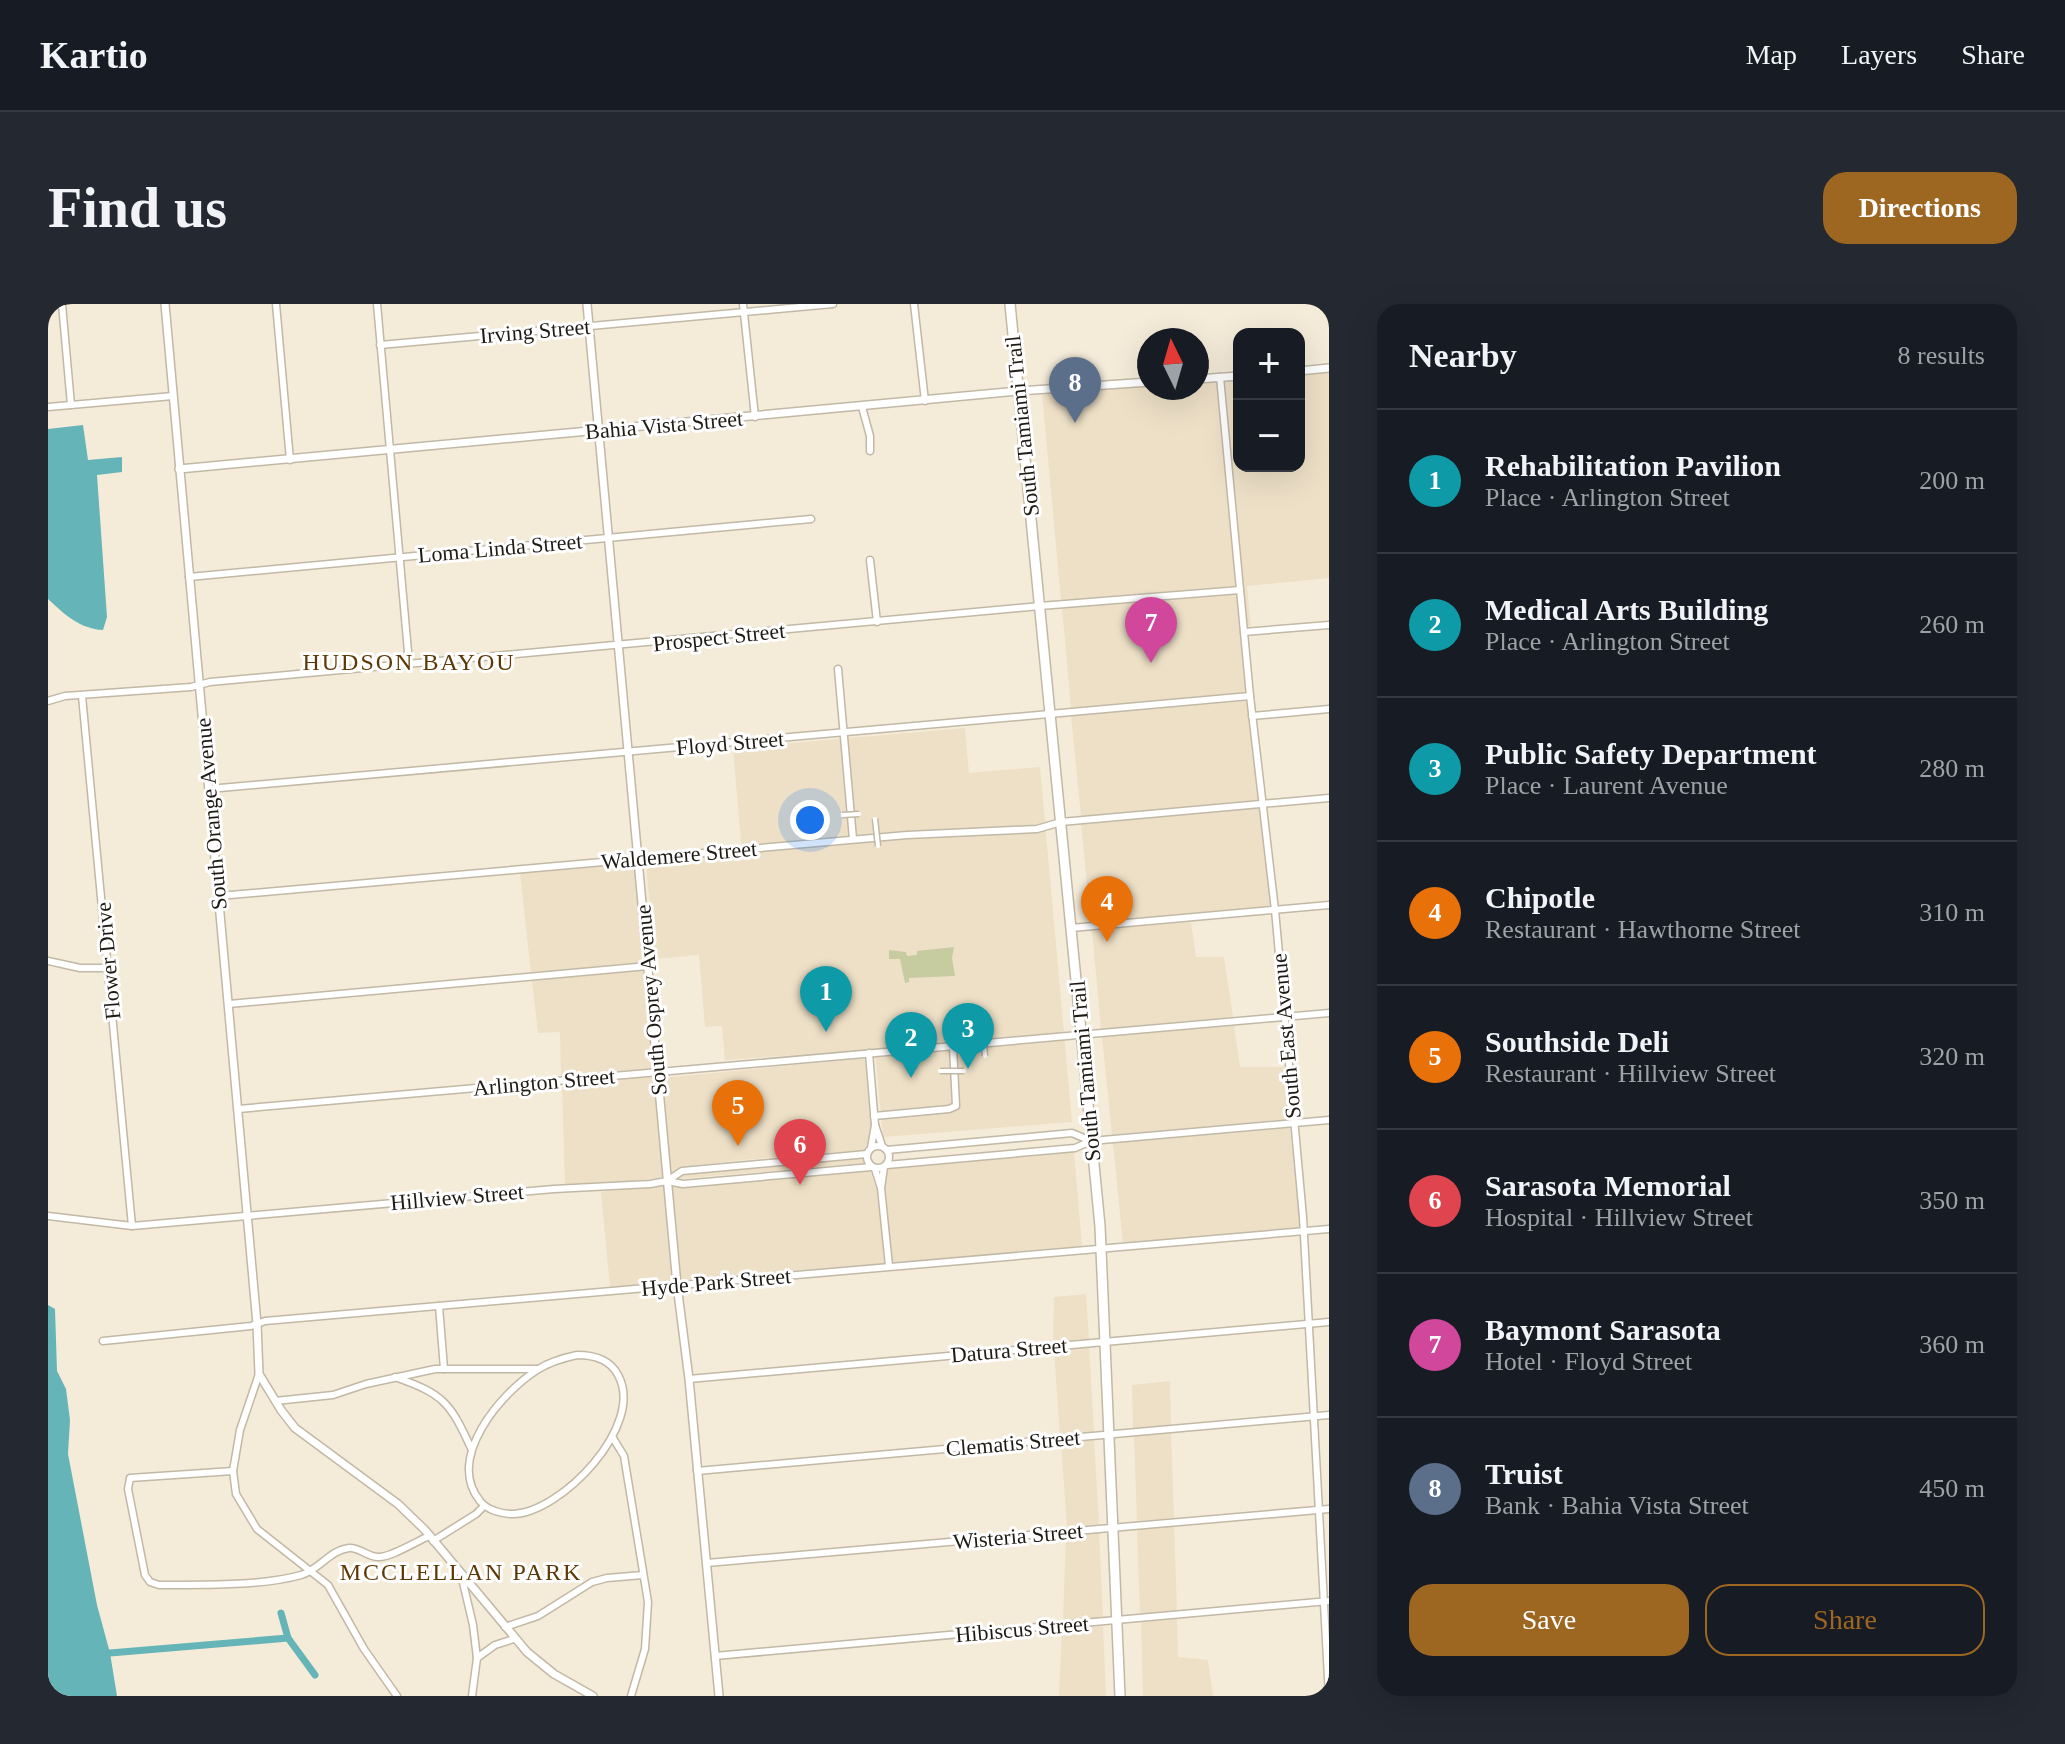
<!DOCTYPE html>
<html lang="en">
<head>
<meta charset="utf-8">
<style>
  :root { --surface:#171b24; --page:#242831; --text:#f1f3f6; --muted:#9ea1a6; --line:#363941; --accent:#9d6721 }
  body { margin:0; font-family:"Times New Roman",serif; background:var(--page); color:var(--text) }
  .controls { position:absolute; right:24px; top:24px; display:grid; overflow:hidden; border-radius:16px; box-shadow:0 8px 32px #0002 }
  .controls button { width:72px; height:72px; display:grid; place-items:center; padding:0; border:0; border-bottom:2px solid var(--line); background:var(--surface); color:var(--text); font:40px sans-serif }
  .compass { position:absolute; left:1089px; top:24px; width:72px; height:72px; border-radius:50%; background:var(--surface); box-shadow:0 8px 32px #0002; rotate:355deg }
  .you { position:absolute; left:762px; top:516px; width:28px; height:28px; margin:-20px; border:6px solid #fff; border-radius:50%; background:#1a73e8; box-shadow:0 0 0 12px #1a73e833 }
  .badge { display:grid; place-items:center; width:52px; height:52px; border-radius:50%; background:var(--accent); color:#fff; font-size:26px; font-weight:700 }
  .pin { position:absolute; translate:-50% -66px; filter:drop-shadow(0 2px 4px #0008) }
  .pin::after { content:''; position:absolute; top:42px; width:28px; height:24px; background:inherit; clip-path:polygon(0 0,100% 0,50% 100%) }
  .list { margin:0; padding:0; list-style:none }
  h2 { display:flex; justify-content:space-between; align-items:center; height:104px; margin:0; padding:0 32px; font-size:34px }
  h2 small { font-size:26px; font-weight:400; color:var(--muted) }
  .list li { display:grid; grid-template-columns:52px 1fr auto; gap:24px; align-items:center; box-sizing:border-box; height:144px; padding:0 32px; border-top:2px solid var(--line) }
  .list b { display:block; font-size:30px; white-space:nowrap }
  .list p { margin:0; font-size:26px; white-space:nowrap; color:var(--muted) }
  .list em { font-size:26px; font-style:normal; color:var(--muted) }
  .actions { display:flex; gap:16px; padding:24px 32px }
  .actions a { flex:1; padding:18px 0; border:2px solid var(--accent); border-radius:24px; text-align:center; font-size:28px; color:var(--accent) }
  .actions .main { background:var(--accent); color:#fff }
  .map { position:relative; flex:none; width:1281px; height:1392px; overflow:hidden; border-radius:24px }
  header { display:flex; align-items:center; gap:48px; box-sizing:border-box; height:112px; padding:0 40px; background:var(--surface); border-bottom:2px solid var(--line) }
  header strong { font-size:38px }
  nav { display:flex; gap:44px; margin-inline-start:auto; font-size:28px }
  .intro { display:flex; align-items:center; justify-content:space-between; box-sizing:border-box; height:192px; padding:0 48px }
  h1 { margin:0; font-size:56px }
  .button { padding:20px 36px; border-radius:24px; background:var(--accent); color:#fff; font-size:28px; font-weight:700 }
  main { display:flex; gap:48px; padding:0 48px }
  aside { flex:1; background:var(--surface); border-radius:24px; box-shadow:0 8px 32px #0002 }
  .map>svg:first-child { display:block }
  .built { fill:#eee0c7 }
  .green { fill:#c7cba0 }
  .water { fill:#65b4b8 }
  .lines { fill:none; stroke-linecap:round; stroke-linejoin:round }
  .canal { stroke:#65b4b8; stroke-width:7 }
  .minor-casing { stroke:#c1b8a6; stroke-width:9 }
  .tertiary-casing { stroke:#c1b8a6; stroke-width:10 }
  .primary-casing { stroke:#c1b8a6; stroke-width:12 }
  .minor { stroke:#fff; stroke-width:6 }
  .tertiary { stroke:#fff; stroke-width:7 }
  .primary { stroke:#fff; stroke-width:9 }
  .pedestrian-bridge-casing { stroke:#c1b8a6; stroke-width:7; stroke-linecap:butt }
  .pedestrian-bridge { stroke:#fff; stroke-width:4 }
  .labels { text-anchor:middle; dominant-baseline:central; stroke-width:6; stroke-linejoin:round; paint-order:stroke }
  .street-label { font-size:22px; fill:#1e1a14; stroke:#fff }
  .neighbourhood-label { font-size:24px; letter-spacing:2px; fill:#5e3905; stroke:#fff }
</style>
</head>
<body>
<header>
<strong>Kartio</strong>
<nav><a>Map</a><a>Layers</a><a>Share</a></nav>
</header>
<div class="intro"><h1>Find us</h1><a class="button">Directions</a></div>
<main>
<div class="map">
<svg width="1281" height="1392" viewBox="0 0 1281 1392">
  <rect width="100%" height="100%" fill="#f5ebd9"/>
  <!-- built -->
  <g class="built">
    <polygon points="1281,68 1281,274 1199,282 1203,324 1199,324 1176,77 1191,76 1191,162 1251,162 1251,71"/>
    <polygon points="1169,78 1188,282 1013,296 994,90 1101,82 1149,84 1149,79"/>
    <polygon points="1188,291 1198,389 1023,404 1014,304"/>
    <polygon points="1199,397 1210,496 1033,512 1023,412"/>
    <polygon points="917,424 921,469 992,463 1024,818 835,833 827,745 677,756 674,722 657,723 651,651 607,655 598,559 694,550 685,444"/>
    <polygon points="1211,504 1223,602 1043,618 1033,520"/>
    <polygon points="587,559 596,658 483,669 472,569"/>
    <polygon points="1143,618 1148,653 1176,653 1185,713 1053,725 1044,626"/>
    <polygon points="597,666 606,764 513,773 512,728 490,729 484,677"/>
    <polygon points="1186,721 1192,763 1237,763 1242,815 1064,831 1054,733"/>
    <polygon points="817,754 823,818 820,842 817,846 694,856 634,863 623,870 614,774"/>
    <polygon points="607,772 616,873 557,880 517,880 514,781"/>
    <polygon points="1242,824 1252,924 1075,939 1065,839"/>
    <polygon points="1026,848 1034,942 844,958 837,886 840,865"/>
    <polygon points="815,854 816,859 629,875 636,871 694,864"/>
    <polygon points="822,867 829,887 837,959 632,976 623,882 636,884"/>
    <polygon points="616,881 625,977 562,984 553,888"/>
    <polygon points="1038,990 1041,1035 1005,1038 1006,993"/>
    <polygon points="1041,1043 1046,1128 1012,1131 1006,1046"/>
    <polygon points="1122,1077 1123,1121 1085,1124 1084,1081"/>
    <polygon points="1123,1129 1126,1214 1089,1217 1086,1132"/>
    <polygon points="1046,1136 1051,1220 1019,1223 1013,1139"/>
    <polygon points="1126,1222 1129,1307 1092,1310 1089,1225"/>
    <polygon points="1051,1229 1055,1314 1015,1317 1018,1231"/>
    <polygon points="1129,1315 1130,1353 1160,1356 1165,1392 1095,1392 1093,1318"/>
    <polygon points="1055,1322 1058,1392 1011,1392 1014,1325"/>
  </g>
  <!-- green -->
  <polygon class="green" points="906,643 904,654 907,672 861,674 861,678 857,679 852,655 841,655 841,646 858,648 859,652 869,651 869,647"/>
  <!-- water -->
  <g class="water">
    <path d="M35,121L40,156L74,153V168L49,171L59,313L55,326C32,325 16,310 0,295V125Z"/>
    <polygon points="0,1001 7,1005 9,1067 18,1085 22,1116 20,1150 49,1301 62,1349 69,1392 0,1392"/>
  </g>
  <g class="lines">
    <!-- canal -->
    <g class="canal">
      <polyline points="233,1309 240,1334 267,1371"/>
      <polyline points="62,1349 240,1334"/>
    </g>
    <!-- minor casing -->
    <g class="minor-casing">
      <g id="minor">
        <polyline points="14,0 23,101"/>
        <polyline points="228,0 242,156"/>
        <polyline points="329,0 361,359"/>
        <polyline points="695,0 707,113"/>
        <polyline points="866,0 877,97"/>
        <polyline points="332,41 785,0"/>
        <polyline points="1172,73 1202,392 1227,606 1255,913 1281,1392"/>
        <polyline points="0,103 125,92"/>
        <polyline points="814,103 822,132 822,147"/>
        <polyline points="822,256 829,318"/>
        <polyline points="141,273 763,215"/>
        <polyline points="1196,328 1281,321"/>
        <polyline points="790,365 805,535"/>
        <polyline points="34,392 84,922"/>
        <polyline points="0,397 17,392 143,383 162,378 992,302 1192,286"/>
        <polyline points="1204,412 1281,405"/>
        <polyline points="161,485 1202,392"/>
        <polyline points="171,592 859,531 989,525 1013,518 1281,494"/>
        <polyline points="1023,624 1281,601"/>
        <polyline points="0,657 32,664 60,664"/>
        <polyline points="181,700 600,662"/>
        <polyline points="821,749 827,821 834,842"/>
        <polyline points="190,805 1281,709"/>
        <polyline points="826,812 901,805 908,802 905,742"/>
        <circle cx="830" cy="853" r="11"/>
        <polyline points="823,844 827,821"/>
        <polyline points="839,846 1024,829 1043,837"/>
        <polyline points="839,861 1027,844 1043,837 1281,816"/>
        <polyline points="827,865 833,884 841,962"/>
        <polyline points="619,877 635,880 823,863"/>
        <polyline points="833,884 836,863"/>
        <polyline points="0,912 84,922 506,885 602,880 619,877 634,867 819,850"/>
        <polyline points="391,1002 396,1065"/>
        <polyline points="55,1037 203,1022 217,1017 1281,925"/>
        <path d="M529,1051C546,1051 562,1055 570,1071C598,1121 513,1209 465,1210C453,1210 439,1206 432,1197C397,1154 453,1089 489,1066C501,1058 515,1054 529,1051Z"/>
        <polyline points="211,1070 192,1126 185,1167 188,1190 209,1225 280,1281 316,1345 349,1392"/>
        <path d="M347,1073C395,1090 402,1098 423,1144"/>
        <polyline points="641,1075 1281,1018"/>
        <polyline points="227,1097 285,1091 318,1080 387,1065 489,1065"/>
        <polyline points="565,1134 576,1152 600,1298 597,1345 583,1392"/>
        <path d="M185,1167L82,1174L80,1185L97,1271L102,1278L111,1281C152,1281 215,1282 253,1271C271,1266 282,1246 301,1244C311,1243 320,1253 330,1253C342,1254 369,1237 381,1232"/>
        <polyline points="649,1167 1281,1111"/>
        <polyline points="385,1237 428,1210 436,1202"/>
        <polyline points="659,1259 1281,1205"/>
        <polyline points="413,1270 425,1321 429,1354"/>
        <polyline points="457,1323 490,1312 544,1278 559,1274 595,1271"/>
        <polyline points="667,1352 1281,1297"/>
        <polyline points="424,1392 429,1354 447,1341 466,1335"/>
      </g>
    </g>
    <!-- tertiary casing -->
    <g class="tertiary-casing">
      <g id="tertiary">
        <polyline points="117,0 209,1020 211,1070 233,1106 247,1124 350,1200 377,1226 479,1348 506,1370 545,1392"/>
        <polyline points="539,0 629,981 641,1075 671,1392"/>
        <polyline points="1251,67 1281,64"/>
        <polyline points="1149,75 1191,72"/>
        <polyline points="131,165 971,87 1101,78"/>
      </g>
    </g>
    <!-- primary casing -->
    <g class="primary-casing">
      <polyline id="primary" points="962,0 1052,922 1072,1392"/>
    </g>
    <!-- minor -->
    <use href="#minor" class="minor"/>
    <!-- tertiary -->
    <use href="#tertiary" class="tertiary"/>
    <!-- primary -->
    <use href="#primary" class="primary"/>
    <!-- pedestrian-bridge casing -->
    <g class="pedestrian-bridge-casing">
      <g id="pedestrian-bridge">
        <polyline points="794,511 811,510"/>
        <polyline points="827,515 830,542"/>
        <polyline points="935,729 937,752"/>
        <polyline points="892,767 916,767"/>
      </g>
    </g>
    <!-- pedestrian-bridge -->
    <use href="#pedestrian-bridge" class="pedestrian-bridge"/>
  </g>
  <g class="labels">
    <!-- street labels -->
    <g class="street-label">
      <text transform="translate(487 27) rotate(-5)">Irving Street</text>
      <text transform="translate(616 121) rotate(-5)">Bahia Vista Street</text>
      <text transform="translate(974 122) rotate(-96)">South Tamiami Trail</text>
      <text transform="translate(452 244) rotate(-5)">Loma Linda Street</text>
      <text transform="translate(671 333) rotate(-6)">Prospect Street</text>
      <text transform="translate(682 439) rotate(-5)">Floyd Street</text>
      <text transform="translate(163 510) rotate(-95)">South Orange Avenue</text>
      <text transform="translate(631 551) rotate(-5)">Waldemere Street</text>
      <text transform="translate(60 657) rotate(-95)">Flower Drive</text>
      <text transform="translate(603 696) rotate(-95)">South Osprey Avenue</text>
      <text transform="translate(1238 732) rotate(-95)">South East Avenue</text>
      <text transform="translate(1037 767) rotate(-95)">South Tamiami Trail</text>
      <text transform="translate(496 778) rotate(-5)">Arlington Street</text>
      <text transform="translate(409 893) rotate(-5)">Hillview Street</text>
      <text transform="translate(668 978) rotate(-5)">Hyde Park Street</text>
      <text transform="translate(961 1046) rotate(-5)">Datura Street</text>
      <text transform="translate(965 1139) rotate(-5)">Clematis Street</text>
      <text transform="translate(970 1232) rotate(-5)">Wisteria Street</text>
      <text transform="translate(974 1325) rotate(-5)">Hibiscus Street</text>
    </g>
    <!-- neighbourhood labels -->
    <g class="neighbourhood-label">
      <text x="361" y="358">HUDSON BAYOU</text>
      <text x="413" y="1268">MCCLELLAN PARK</text>
    </g>
  </g>
</svg>
<div class="controls">
<button>+</button>
<button>−</button>
</div>
<svg class="compass" viewBox="-18 -18 36 36"><path d="M0-13l5 13h-10z" fill="#e53935"/><path d="M0 13l5-13h-10z" fill="#9ea1a6"/></svg>
<div class="you"></div>
<div class="pin badge" style="left:778px;top:728px;background:#0f9aa8">1</div>
<div class="pin badge" style="left:863px;top:774px;background:#0f9aa8">2</div>
<div class="pin badge" style="left:920px;top:765px;background:#0f9aa8">3</div>
<div class="pin badge" style="left:1059px;top:638px;background:#e8710a">4</div>
<div class="pin badge" style="left:690px;top:842px;background:#e8710a">5</div>
<div class="pin badge" style="left:752px;top:881px;background:#e0444e">6</div>
<div class="pin badge" style="left:1103px;top:359px;background:#d1479c">7</div>
<div class="pin badge" style="left:1027px;top:119px;background:#5c6f8a">8</div>
</div>
<aside>
<h2>Nearby<small>8 results</small></h2>
<ul class="list">
<li><span class="badge" style="background:#0f9aa8">1</span><div><b>Rehabilitation Pavilion</b><p>Place · Arlington Street</p></div><em>200 m</em></li>
<li><span class="badge" style="background:#0f9aa8">2</span><div><b>Medical Arts Building</b><p>Place · Arlington Street</p></div><em>260 m</em></li>
<li><span class="badge" style="background:#0f9aa8">3</span><div><b>Public Safety Department</b><p>Place · Laurent Avenue</p></div><em>280 m</em></li>
<li><span class="badge" style="background:#e8710a">4</span><div><b>Chipotle</b><p>Restaurant · Hawthorne Street</p></div><em>310 m</em></li>
<li><span class="badge" style="background:#e8710a">5</span><div><b>Southside Deli</b><p>Restaurant · Hillview Street</p></div><em>320 m</em></li>
<li><span class="badge" style="background:#e0444e">6</span><div><b>Sarasota Memorial</b><p>Hospital · Hillview Street</p></div><em>350 m</em></li>
<li><span class="badge" style="background:#d1479c">7</span><div><b>Baymont Sarasota</b><p>Hotel · Floyd Street</p></div><em>360 m</em></li>
<li><span class="badge" style="background:#5c6f8a">8</span><div><b>Truist</b><p>Bank · Bahia Vista Street</p></div><em>450 m</em></li>
</ul>
<div class="actions"><a class="main">Save</a><a>Share</a></div>
</aside>
</main>
</body>
</html>
